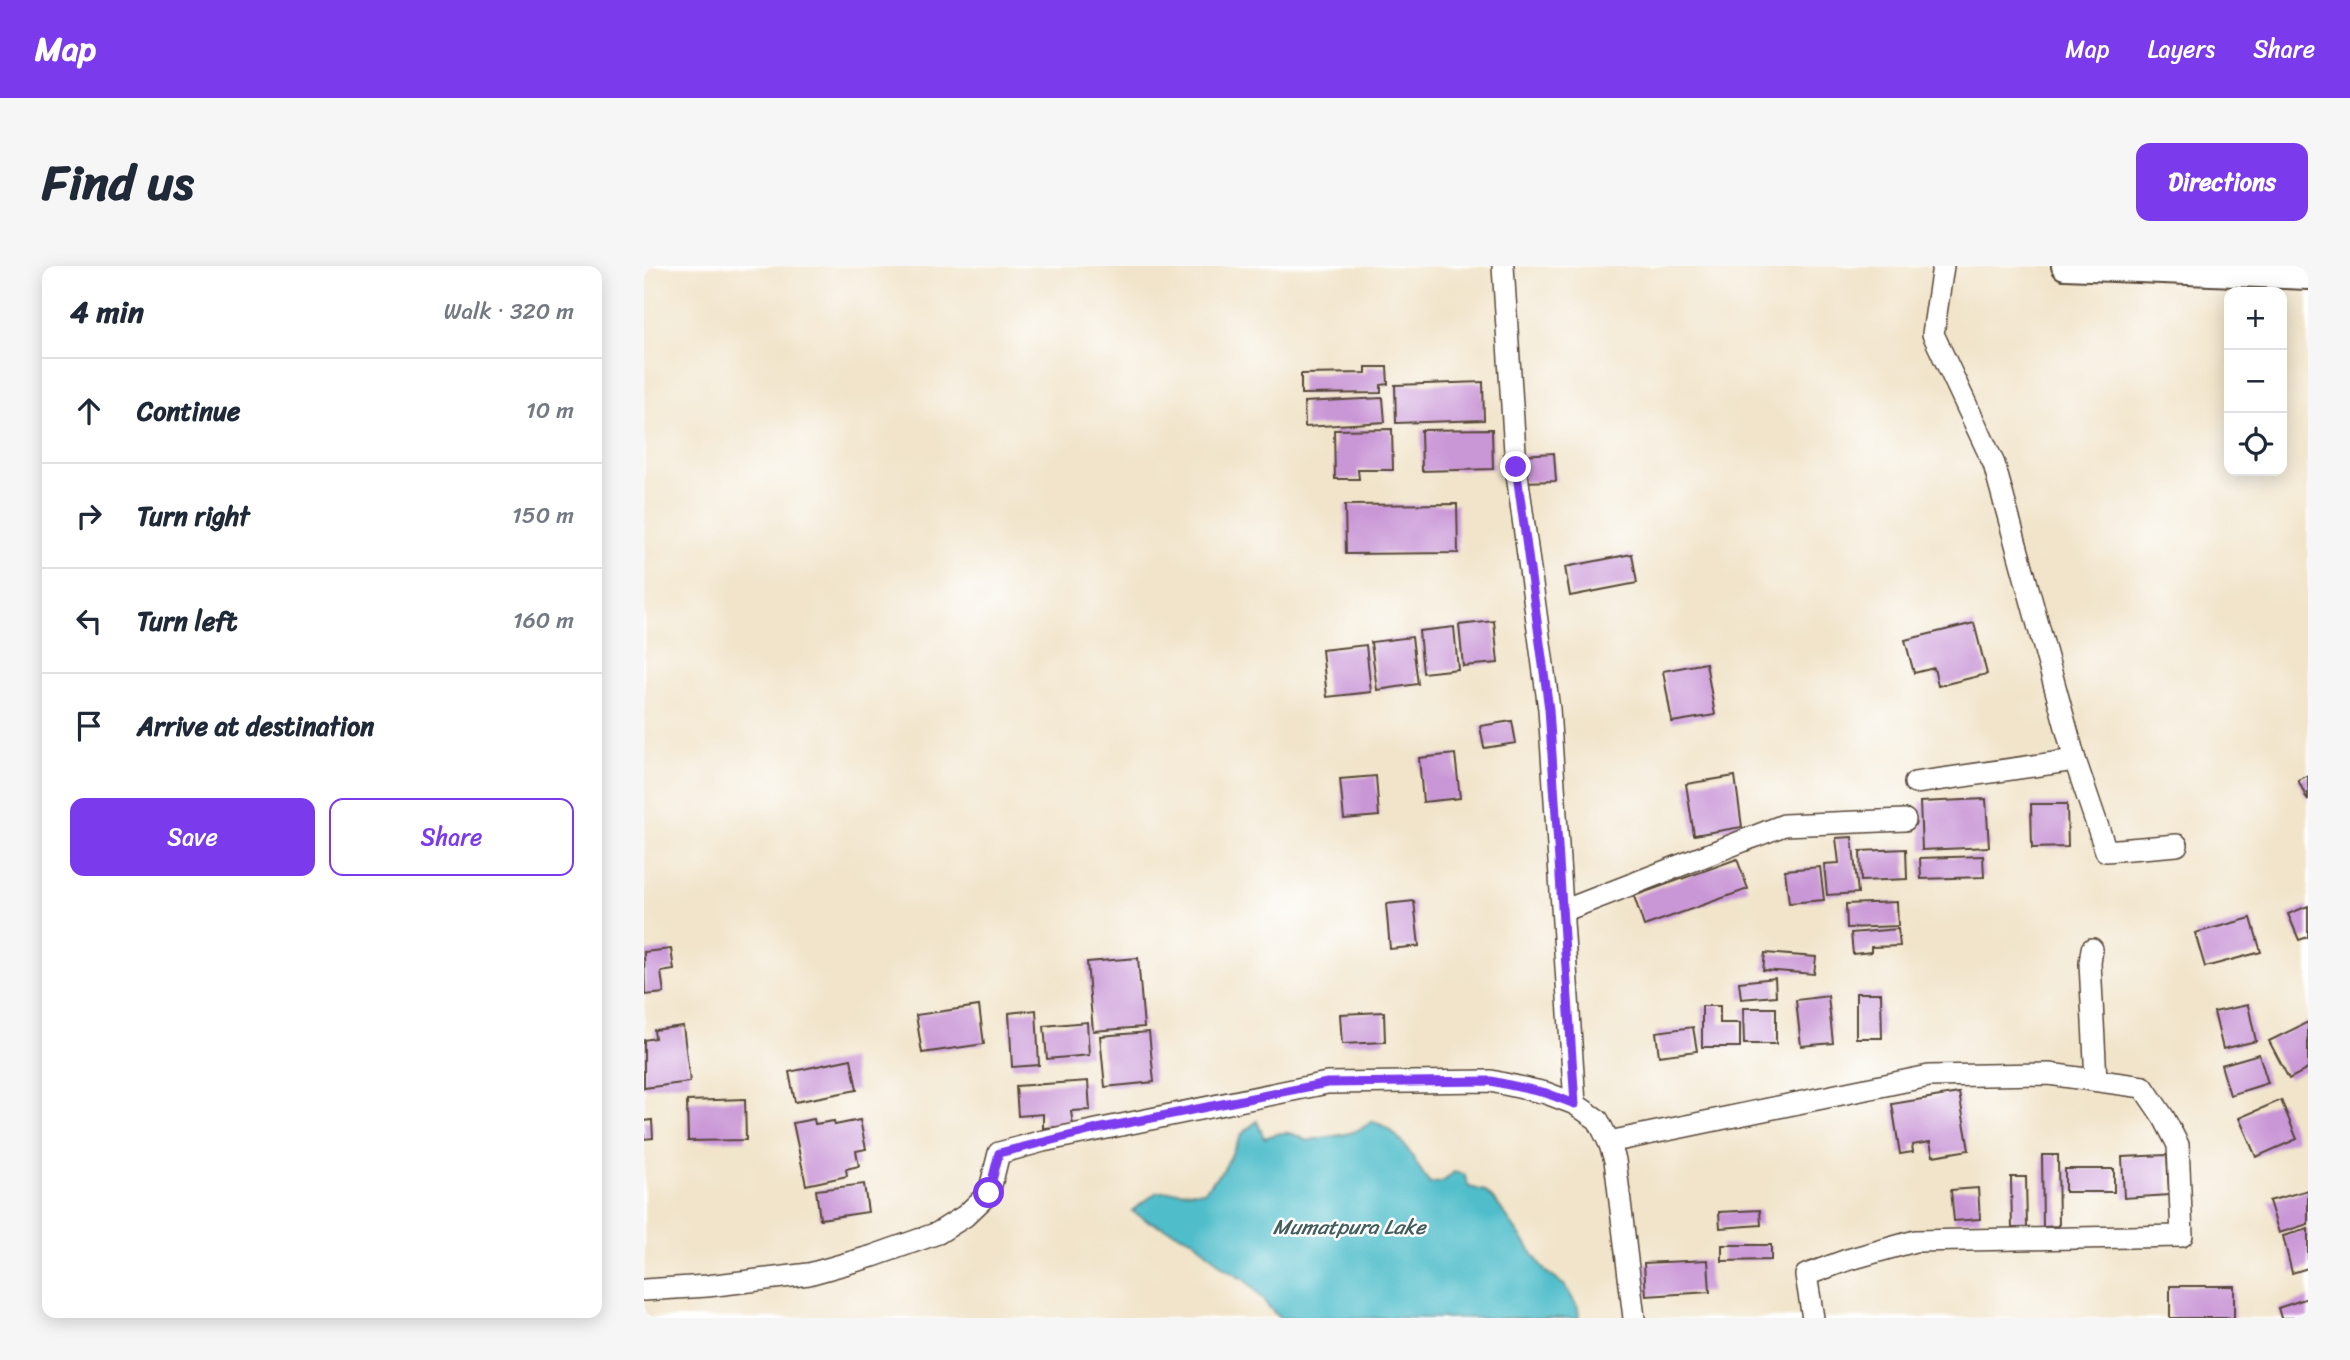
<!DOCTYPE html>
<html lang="en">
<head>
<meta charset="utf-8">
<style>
  :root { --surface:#fff; --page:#f6f6f7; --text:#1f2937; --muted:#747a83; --line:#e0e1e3; --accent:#7c3aed }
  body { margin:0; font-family:Sriracha,sans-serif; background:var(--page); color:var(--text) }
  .controls { position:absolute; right:21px; top:21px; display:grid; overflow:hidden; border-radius:14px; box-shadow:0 4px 18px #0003 }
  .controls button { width:63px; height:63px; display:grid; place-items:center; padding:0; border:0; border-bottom:2px solid var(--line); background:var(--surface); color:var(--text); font:35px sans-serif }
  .stop { position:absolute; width:21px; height:21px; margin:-16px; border:5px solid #7c3aed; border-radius:50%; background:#fff }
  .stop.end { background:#7c3aed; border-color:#fff; box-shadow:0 2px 7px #0008 }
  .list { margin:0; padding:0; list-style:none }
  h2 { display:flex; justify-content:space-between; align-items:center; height:91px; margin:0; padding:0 28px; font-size:30px }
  h2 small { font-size:23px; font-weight:400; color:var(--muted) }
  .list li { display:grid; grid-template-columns:46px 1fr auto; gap:21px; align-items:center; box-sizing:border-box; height:105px; padding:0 28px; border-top:2px solid var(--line) }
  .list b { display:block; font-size:26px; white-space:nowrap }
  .list em { font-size:23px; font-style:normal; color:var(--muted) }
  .actions { display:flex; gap:14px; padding:21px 28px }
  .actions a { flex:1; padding:16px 0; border:2px solid var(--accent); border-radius:14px; text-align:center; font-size:24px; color:var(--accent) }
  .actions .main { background:var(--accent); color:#fff }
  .icon { flex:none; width:38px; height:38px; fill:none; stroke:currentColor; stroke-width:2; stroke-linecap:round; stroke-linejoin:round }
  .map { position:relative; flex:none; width:1664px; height:1052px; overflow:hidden; border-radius:14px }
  header { display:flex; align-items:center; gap:42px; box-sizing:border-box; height:98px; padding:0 35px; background:var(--accent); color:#fff }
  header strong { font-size:33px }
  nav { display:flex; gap:38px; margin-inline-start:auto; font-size:24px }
  .intro { display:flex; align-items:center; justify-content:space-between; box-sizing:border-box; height:168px; padding:0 42px }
  h1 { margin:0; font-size:49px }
  .button { padding:18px 32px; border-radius:14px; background:var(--accent); color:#fff; font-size:24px; font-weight:700 }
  main { display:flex; gap:42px; padding:0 42px }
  aside { flex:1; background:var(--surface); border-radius:14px; box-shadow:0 4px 18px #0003 }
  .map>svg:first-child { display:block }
  .water { fill:#50bdca; stroke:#467474; stroke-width:2 }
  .building { fill:#c996d6 }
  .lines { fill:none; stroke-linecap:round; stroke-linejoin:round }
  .minor-casing { stroke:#564638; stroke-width:24 }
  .tertiary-casing { stroke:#564638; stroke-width:30 }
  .minor { stroke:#fff; stroke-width:21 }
  .tertiary { stroke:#fff; stroke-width:26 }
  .route { stroke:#7c3aed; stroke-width:9 }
  .labels { text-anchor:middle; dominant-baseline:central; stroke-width:5; stroke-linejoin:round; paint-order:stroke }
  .water-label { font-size:21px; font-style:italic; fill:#425d5a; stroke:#fff }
</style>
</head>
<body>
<header>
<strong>Map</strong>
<nav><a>Map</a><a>Layers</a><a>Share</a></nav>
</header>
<div class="intro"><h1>Find us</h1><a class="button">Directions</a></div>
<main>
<aside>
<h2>4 min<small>Walk · 320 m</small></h2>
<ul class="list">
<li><svg class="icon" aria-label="ahead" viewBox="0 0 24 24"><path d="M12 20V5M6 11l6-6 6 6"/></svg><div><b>Continue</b></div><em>10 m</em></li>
<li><svg class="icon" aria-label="right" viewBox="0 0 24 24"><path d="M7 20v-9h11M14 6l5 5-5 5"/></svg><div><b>Turn right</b></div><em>150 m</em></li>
<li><svg class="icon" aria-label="left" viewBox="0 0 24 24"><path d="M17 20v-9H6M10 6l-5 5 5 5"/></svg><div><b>Turn left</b></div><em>160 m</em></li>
<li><svg class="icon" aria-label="arrive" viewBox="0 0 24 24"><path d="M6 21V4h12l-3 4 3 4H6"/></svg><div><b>Arrive at destination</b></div></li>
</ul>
<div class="actions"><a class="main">Save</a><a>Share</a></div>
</aside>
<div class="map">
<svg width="1664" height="1052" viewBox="0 0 1664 1052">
  <rect width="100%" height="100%" fill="#fff"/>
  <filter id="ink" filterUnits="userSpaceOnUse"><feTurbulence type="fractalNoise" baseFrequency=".0143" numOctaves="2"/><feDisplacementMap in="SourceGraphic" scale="14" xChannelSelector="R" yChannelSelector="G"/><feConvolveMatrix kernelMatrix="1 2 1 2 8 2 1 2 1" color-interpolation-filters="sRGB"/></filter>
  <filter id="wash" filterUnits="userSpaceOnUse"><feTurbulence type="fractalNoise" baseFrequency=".00686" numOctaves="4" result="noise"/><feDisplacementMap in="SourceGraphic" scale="28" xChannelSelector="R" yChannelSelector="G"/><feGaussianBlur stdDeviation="1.57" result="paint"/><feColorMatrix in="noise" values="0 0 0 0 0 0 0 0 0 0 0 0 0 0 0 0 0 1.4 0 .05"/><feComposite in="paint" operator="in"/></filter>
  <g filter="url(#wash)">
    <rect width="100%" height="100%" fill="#f1e4ca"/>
    <!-- water -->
    <path class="water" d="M613,855L620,872C640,865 645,864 663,875C690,868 704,873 729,855C761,868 767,892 786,918L800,915L810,906L820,908L825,921L841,925L852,936L901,1005L921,1020L934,1042L935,1052H635L602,1015L581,1003L550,974L502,954L488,945L513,926L560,925L580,903L598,868Z"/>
    <g id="blocks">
      <!-- building -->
      <g class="building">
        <polygon points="722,101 743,101 744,118 737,119 737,127 657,128 657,108 722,107"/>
        <polygon points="839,116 840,154 752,157 751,119"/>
        <polygon points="739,132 741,156 661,161 660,136"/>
        <polygon points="748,163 749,204 714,204 715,213 691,213 690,164"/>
        <polygon points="848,163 849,203 778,205 777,164"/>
        <polygon points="910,187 912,215 878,216 876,189"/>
        <polygon points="813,238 814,287 702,288 701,239"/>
        <polygon points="988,288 993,317 926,330 921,301"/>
        <polygon points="850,355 854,397 819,400 815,359"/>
        <polygon points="1330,357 1343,408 1294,420 1290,402 1270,407 1261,374"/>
        <polygon points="810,361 814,403 779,407 775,365"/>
        <polygon points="768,371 774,418 733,424 727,376"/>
        <polygon points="722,379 727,426 683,431 678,384"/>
        <polygon points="1062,397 1071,449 1028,456 1019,405"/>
        <polygon points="868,455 872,477 840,482 836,460"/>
        <polygon points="811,488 816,532 779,536 775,492"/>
        <polygon points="1664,509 1664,535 1654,514"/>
        <polygon points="732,510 735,550 700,553 696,513"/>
        <polygon points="1091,510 1098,561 1050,569 1042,518"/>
        <polygon points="1342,533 1345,581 1278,584 1276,536"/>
        <polygon points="1387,538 1423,538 1424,581 1388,582"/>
        <polygon points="1208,571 1214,627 1183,629 1180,598 1195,597 1192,572"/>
        <polygon points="1262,583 1263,613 1217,615 1216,585"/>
        <polygon points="1339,590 1340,611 1277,613 1276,592"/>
        <polygon points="1093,593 1104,623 1000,660 990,630"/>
        <polygon points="1176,601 1180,634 1145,637 1141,604"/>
        <polygon points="770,635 775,680 746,683 742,638"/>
        <polygon points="1253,636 1254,660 1203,662 1202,638"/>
        <polygon points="1664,640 1664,671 1655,674 1644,648"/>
        <polygon points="1607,652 1617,686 1561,701 1551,667"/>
        <polygon points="1254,663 1256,680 1227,681 1227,686 1209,688 1207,667"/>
        <polygon points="27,683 30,704 17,706 20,727 1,729 0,686"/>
        <polygon points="1121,687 1172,691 1170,708 1119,704"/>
        <polygon points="494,692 500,761 449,765 443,696"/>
        <polygon points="1131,712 1132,730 1097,733 1095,716"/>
        <polygon points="1212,727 1237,727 1238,772 1212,772"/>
        <polygon points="1184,730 1189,777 1157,780 1152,734"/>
        <polygon points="1604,739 1612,775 1579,783 1570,746"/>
        <polygon points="335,740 340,778 278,787 272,749"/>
        <polygon points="1058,740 1076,740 1076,757 1096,757 1096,781 1058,781"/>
        <polygon points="1099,742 1132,742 1132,778 1100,778"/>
        <polygon points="392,744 395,799 368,801 365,747"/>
        <polygon points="740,746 741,776 698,778 696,748"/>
        <polygon points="443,756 445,789 403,793 400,760"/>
        <polygon points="1664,756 1664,803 1645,813 1625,775"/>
        <polygon points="39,760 46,816 0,822 0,774 11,772 10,764"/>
        <polygon points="1049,761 1053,785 1015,790 1012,766"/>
        <polygon points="505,766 510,816 461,821 456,770"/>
        <polygon points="1615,788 1624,817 1586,829 1577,799"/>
        <polygon points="207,793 213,824 151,836 145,806"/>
        <polygon points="444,815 446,844 427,845 429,860 399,862 399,848 374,850 372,820"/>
        <polygon points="1315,827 1325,884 1289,890 1286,876 1268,879 1269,886 1256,888 1248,838"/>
        <polygon points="101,833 102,874 44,875 43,835"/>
        <polygon points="1637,834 1653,873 1612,891 1595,852"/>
        <polygon points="170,853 171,858 190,855 191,859 216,854 222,883 212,885 215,900 202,903 203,910 162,919 149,857"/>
        <polygon points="8,854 9,872 0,873 0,855"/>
        <polygon points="1398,889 1414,889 1415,960 1399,961"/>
        <polygon points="1523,889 1525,929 1480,932 1478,891"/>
        <rect x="1421" y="903" width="49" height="23"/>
        <polygon points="1367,911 1382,911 1383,962 1368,963"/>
        <polygon points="220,918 224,946 176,953 172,924"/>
        <polygon points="1334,922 1336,953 1310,955 1307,924"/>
        <polygon points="1664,924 1664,958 1635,967 1625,935"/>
        <polygon points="1116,944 1117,959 1076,962 1075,946"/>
        <polygon points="1664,963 1664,1002 1648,1007 1639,970"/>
        <polygon points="1078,979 1127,979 1127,994 1078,995"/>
        <polygon points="1064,994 1066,1026 1002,1030 1000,997"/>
        <rect x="1526" y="1020" width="64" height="32"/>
        <polygon points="1664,1032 1664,1052 1637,1052 1634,1042"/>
      </g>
    </g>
  </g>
  <g filter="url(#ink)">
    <use href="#blocks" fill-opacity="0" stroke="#564638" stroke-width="2"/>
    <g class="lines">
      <!-- minor casing -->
      <g class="minor-casing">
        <g id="minor">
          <polyline points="859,0 872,201 905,443 931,838"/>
          <polyline points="1299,0 1289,68 1350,198 1431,494 1462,585 1533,579"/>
          <polyline points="1271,517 1431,494"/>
          <polyline points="919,645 1140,559 1261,554"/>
          <polyline points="1448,683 1446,697 1452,814"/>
          <polyline points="965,876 1285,810 1405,808 1499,821 1520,852 1534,879 1538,970 1271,975 1203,994 1162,1009 1169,1052"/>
          <polyline points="0,1024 63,1020 165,1008 229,990 294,967 321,950 345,927 355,887 399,875 683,817 847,815 902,827 931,838 954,854 965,876 971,894 990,1052"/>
        </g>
      </g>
      <!-- tertiary casing -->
      <g class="tertiary-casing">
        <polyline id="tertiary" points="1421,0 1664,10"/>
      </g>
      <!-- minor -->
      <use href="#minor" class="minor"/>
      <!-- tertiary -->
      <use href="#tertiary" class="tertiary"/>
    </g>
  </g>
  <g class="lines" filter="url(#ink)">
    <!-- route -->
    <polyline class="route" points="345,927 355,887 453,863 683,817 847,815 902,827 931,838 905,443 872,201"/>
  </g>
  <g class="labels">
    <!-- water labels -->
    <g class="water-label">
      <text x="705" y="961">Mumatpura Lake</text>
    </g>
  </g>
</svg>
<div class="controls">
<button>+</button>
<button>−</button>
<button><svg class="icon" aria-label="locate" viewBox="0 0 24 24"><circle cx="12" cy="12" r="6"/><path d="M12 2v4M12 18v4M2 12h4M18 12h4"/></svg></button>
</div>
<div class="stop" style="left:345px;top:927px"></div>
<div class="stop end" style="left:872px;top:201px"></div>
</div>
</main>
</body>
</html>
